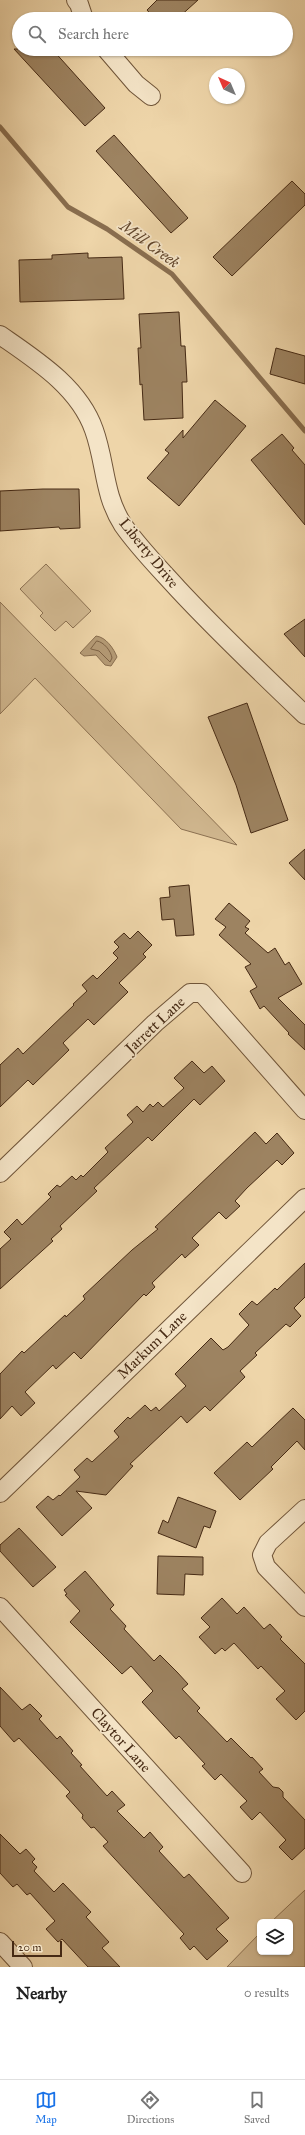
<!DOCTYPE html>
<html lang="en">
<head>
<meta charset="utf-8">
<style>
  :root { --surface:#fff; --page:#f2f2f2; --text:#222; --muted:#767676; --line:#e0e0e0; --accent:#1a73e8 }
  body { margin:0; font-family:"IM FELL Great Primer",serif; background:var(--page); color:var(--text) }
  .controls { position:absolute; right:12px; bottom:12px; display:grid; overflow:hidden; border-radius:6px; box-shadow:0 1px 3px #0004 }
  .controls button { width:36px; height:36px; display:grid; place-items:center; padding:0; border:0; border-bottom:1px solid var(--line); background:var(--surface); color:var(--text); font:20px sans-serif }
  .compass { position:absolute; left:209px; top:68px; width:36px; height:36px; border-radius:50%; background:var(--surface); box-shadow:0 1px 3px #0004; rotate:316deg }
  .scale { position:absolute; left:12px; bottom:10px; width:50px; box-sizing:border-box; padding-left:4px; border:2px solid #462a14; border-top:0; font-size:11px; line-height:14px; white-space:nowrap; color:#462a14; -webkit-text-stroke:3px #f4e4c7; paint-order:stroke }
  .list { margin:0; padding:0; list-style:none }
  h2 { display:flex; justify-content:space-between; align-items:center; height:52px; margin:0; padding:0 16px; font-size:17px }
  h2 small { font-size:13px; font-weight:400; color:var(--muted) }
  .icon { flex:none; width:22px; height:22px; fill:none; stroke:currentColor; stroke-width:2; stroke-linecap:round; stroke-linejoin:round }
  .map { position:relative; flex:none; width:305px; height:1967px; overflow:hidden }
  .search { position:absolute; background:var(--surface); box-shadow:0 1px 3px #0004; left:12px; right:12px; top:12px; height:44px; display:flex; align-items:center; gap:10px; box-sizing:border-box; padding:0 14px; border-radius:22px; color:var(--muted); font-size:15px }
  .sheet { height:112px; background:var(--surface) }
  nav { display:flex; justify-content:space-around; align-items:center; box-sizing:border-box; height:56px; border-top:1px solid var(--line); background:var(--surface); font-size:11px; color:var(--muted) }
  nav a { display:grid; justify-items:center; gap:2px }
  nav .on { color:var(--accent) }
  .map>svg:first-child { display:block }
  .green { fill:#d1b890; stroke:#8c7152 }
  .water { fill:#b59b76; stroke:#896e4f }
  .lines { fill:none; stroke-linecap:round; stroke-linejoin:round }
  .shore { stroke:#7e6245; stroke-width:1 }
  .stream { stroke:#896e4f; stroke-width:5 }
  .building { fill:#9d8361; stroke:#462a14 }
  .street-casing { stroke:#705539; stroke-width:20 }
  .street { stroke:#f4e4c7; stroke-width:18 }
  .labels { text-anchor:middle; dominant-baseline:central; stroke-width:3.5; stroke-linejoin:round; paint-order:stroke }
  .street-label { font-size:15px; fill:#462a14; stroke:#f4e4c7 }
  .water-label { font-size:16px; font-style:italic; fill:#62462c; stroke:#f4e4c7 }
</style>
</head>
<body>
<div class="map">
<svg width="305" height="1967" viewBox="0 0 305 1967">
  <rect width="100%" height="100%" fill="#eed5a9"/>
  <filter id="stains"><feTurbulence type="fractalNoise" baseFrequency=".005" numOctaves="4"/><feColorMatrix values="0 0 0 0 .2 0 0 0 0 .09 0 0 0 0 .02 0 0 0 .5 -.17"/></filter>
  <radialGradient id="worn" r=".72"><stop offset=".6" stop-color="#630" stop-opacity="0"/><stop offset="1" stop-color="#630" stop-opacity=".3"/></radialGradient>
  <!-- green -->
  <g class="green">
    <polygon points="46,564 91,611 73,628 66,621 55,631 40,616 43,613 20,589"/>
    <polygon points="0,602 237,845 181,829 35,678 0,714"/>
    <polygon points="305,1890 305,1967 227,1967 260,1933 260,1952 290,1952 290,1922 271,1922"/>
  </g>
  <!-- water -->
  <path class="water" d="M96,636C106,637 114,649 117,657L111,666L105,665L96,655L84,656L80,653Z"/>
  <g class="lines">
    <!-- shore -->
    <path class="shore" d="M97,641C104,642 111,651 112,658L110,662L99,651L91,649Z"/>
    <!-- stream -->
    <polyline class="stream" points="0,127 68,207 107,229 172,274 305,431"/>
  </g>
  <!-- building -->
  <g class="building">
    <polygon points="157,0 198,0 177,19 155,19 147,10"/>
    <polygon points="14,49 52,49 105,108 85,126"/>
    <polygon points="114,135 188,218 171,233 96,151"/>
    <polygon points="292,181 305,194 305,205 232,276 213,257"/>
    <polygon points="88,253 88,258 122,257 124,299 20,302 19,260 52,259 52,255"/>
    <polygon points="179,312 181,346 185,346 187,382 182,382 183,418 144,420 142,384 140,385 138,348 141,348 139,314"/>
    <polygon points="276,348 305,356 305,384 270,374"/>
    <polygon points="215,400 246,426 179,506 147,478 169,453 165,450 183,430 183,438"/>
    <polygon points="282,434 294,448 292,450 305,465 305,525 251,460"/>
    <polygon points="43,489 79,489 80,528 60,529 59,527 0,531 0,491"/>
    <polygon points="305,619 305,657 284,634"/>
    <polygon points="247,703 288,820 251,833 236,785 208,717"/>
    <polygon points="305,849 305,880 289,863"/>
    <polygon points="189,885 194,935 176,936 174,919 162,920 160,898 170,897 169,887"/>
    <polygon points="229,903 250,921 245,927 249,929 245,933 268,953 275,948 285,965 289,962 302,984 278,998 305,1025 305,1050 288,1034 289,1033 264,1006 260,1009 250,991 257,987 245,967 251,964 219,935 226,927 215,919"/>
    <polygon points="138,931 152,945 143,954 146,957 119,983 128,992 94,1025 88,1019 63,1043 69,1050 33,1085 28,1080 0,1107 0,1065 18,1048 23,1054 74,1005 73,1004 87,991 82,985 93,975 97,979 118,958 113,953 119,947 114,942 124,933 130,939"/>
    <polygon points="192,1061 204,1073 212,1066 225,1081 200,1105 194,1099 152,1141 148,1137 94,1188 97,1191 60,1226 62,1229 51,1239 53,1241 0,1289 0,1249 11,1239 4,1232 17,1219 22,1225 51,1197 48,1194 57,1185 60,1187 72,1176 76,1180 81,1175 83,1177 108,1152 105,1148 133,1122 127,1115 137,1106 143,1112 150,1104 153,1107 158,1102 163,1107 184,1088 174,1078"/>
    <polygon points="255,1132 266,1144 277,1133 294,1153 282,1165 277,1160 247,1188 235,1201 240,1206 226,1219 219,1212 192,1238 199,1245 185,1258 182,1254 152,1283 155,1287 146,1296 144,1294 81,1359 74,1352 56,1369 53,1365 25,1392 35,1403 21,1416 12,1406 0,1419 0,1374 22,1351 24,1353 65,1315 66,1317 85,1299 83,1296 132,1250 158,1229 155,1227"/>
    <polygon points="305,1263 305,1297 294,1308 301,1316 290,1327 286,1324 255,1353 257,1355 240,1371 245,1377 210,1411 205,1406 187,1423 181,1416 130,1464 133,1466 106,1495 76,1491 92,1508 62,1536 36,1507 48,1496 53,1500 59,1495 60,1496 80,1477 74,1470 87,1458 92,1462 119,1437 114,1431 128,1417 130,1419 145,1405 151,1411 156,1407 159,1411 186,1386 175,1374 211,1338 223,1350 228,1347 249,1325 239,1314 252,1301 257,1305 275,1288 277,1290"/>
    <polygon points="293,1408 305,1420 305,1450 297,1441 271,1467 273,1469 240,1500 214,1473 247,1442 252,1447"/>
    <polygon points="178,1497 216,1511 210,1528 204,1526 196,1548 158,1533 163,1520 168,1523"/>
    <polygon points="19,1528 56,1567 33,1587 0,1551 0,1545"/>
    <polygon points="158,1556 203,1557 203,1575 185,1574 184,1595 157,1594"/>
    <polygon points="85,1571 114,1605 110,1609 126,1626 124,1629 154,1661 160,1655 177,1672 188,1684 182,1689 200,1708 197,1711 227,1742 231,1738 251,1758 252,1757 263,1769 259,1772 273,1787 279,1788 283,1792 283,1797 305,1820 305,1848 292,1860 279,1847 286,1840 260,1812 252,1820 240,1807 247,1801 221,1774 215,1780 202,1766 205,1764 179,1736 176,1739 142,1702 153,1691 131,1666 122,1674 70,1622 80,1611 65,1595 67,1594 64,1590"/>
    <polygon points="222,1598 237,1614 244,1607 264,1629 270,1624 282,1637 280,1639 305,1664 305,1711 296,1720 276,1699 285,1691 261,1666 258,1669 234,1643 225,1651 222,1648 215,1654 199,1637 210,1627 201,1618"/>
    <polygon points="0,1687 22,1710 30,1704 42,1716 39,1719 57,1739 60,1736 73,1751 71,1753 82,1765 80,1766 107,1796 112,1791 125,1805 117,1811 144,1838 150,1832 163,1847 159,1851 184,1878 189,1874 229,1918 216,1929 228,1941 207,1960 194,1946 190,1950 180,1938 184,1934 103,1846 108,1842 94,1827 91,1828 82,1818 83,1815 66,1796 70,1792 19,1738 14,1742 0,1726"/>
    <polygon points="0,1834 20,1854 26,1849 35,1859 32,1862 37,1867 34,1871 54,1892 63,1883 91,1912 86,1917 109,1942 102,1948 120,1967 88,1967 62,1939 58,1942 46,1929 55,1921 30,1893 27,1895 17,1884 13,1887 0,1873"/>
  </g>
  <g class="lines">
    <!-- street casing -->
    <g class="street-casing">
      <g id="street">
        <polyline points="76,0 79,4 84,19"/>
        <polyline points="106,49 136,84 151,96"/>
        <path d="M0,335C36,360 79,387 94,430C106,463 103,494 123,525C139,548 160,569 178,589C219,633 262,674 305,715"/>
        <polyline points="0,1173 155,1023 190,993 202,993 305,1110"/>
        <polyline points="0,1493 305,1198"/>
        <polyline points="305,1509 268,1543 262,1555 266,1567 305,1607"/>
        <polyline points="0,1607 242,1873"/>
        <polyline points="0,1942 23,1967"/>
      </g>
    </g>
    <!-- street -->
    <use href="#street" class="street"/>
  </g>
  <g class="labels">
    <!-- street labels -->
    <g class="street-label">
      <text transform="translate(149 553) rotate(51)">Liberty Drive</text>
      <text transform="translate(155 1025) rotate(-43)">Jarrett Lane</text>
      <text transform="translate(152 1345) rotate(-44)">Markum Lane</text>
      <text transform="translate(121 1740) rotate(48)">Claytor Lane</text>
    </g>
    <!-- water labels -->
    <g class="water-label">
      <text transform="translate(150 244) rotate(36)">Mill Creek</text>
    </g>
  </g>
  <rect width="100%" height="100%" filter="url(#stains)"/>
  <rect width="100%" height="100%" fill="url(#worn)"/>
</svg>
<div class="controls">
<button><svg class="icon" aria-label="layers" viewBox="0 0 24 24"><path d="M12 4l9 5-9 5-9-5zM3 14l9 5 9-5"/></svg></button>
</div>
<svg class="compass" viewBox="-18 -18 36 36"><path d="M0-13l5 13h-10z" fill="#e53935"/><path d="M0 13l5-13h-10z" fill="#767676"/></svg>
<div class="scale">20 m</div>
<div class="search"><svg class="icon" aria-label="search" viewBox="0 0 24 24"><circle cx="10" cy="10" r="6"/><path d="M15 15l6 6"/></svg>Search here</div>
</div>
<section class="sheet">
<h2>Nearby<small>0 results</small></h2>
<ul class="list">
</ul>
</section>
<nav>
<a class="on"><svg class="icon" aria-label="map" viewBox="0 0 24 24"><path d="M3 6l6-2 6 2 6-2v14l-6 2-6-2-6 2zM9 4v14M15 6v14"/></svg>Map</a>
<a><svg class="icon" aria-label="directions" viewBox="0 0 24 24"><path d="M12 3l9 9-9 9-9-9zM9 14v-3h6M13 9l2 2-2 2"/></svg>Directions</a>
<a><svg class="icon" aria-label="saved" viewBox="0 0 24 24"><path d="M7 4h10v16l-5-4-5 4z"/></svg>Saved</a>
</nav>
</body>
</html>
